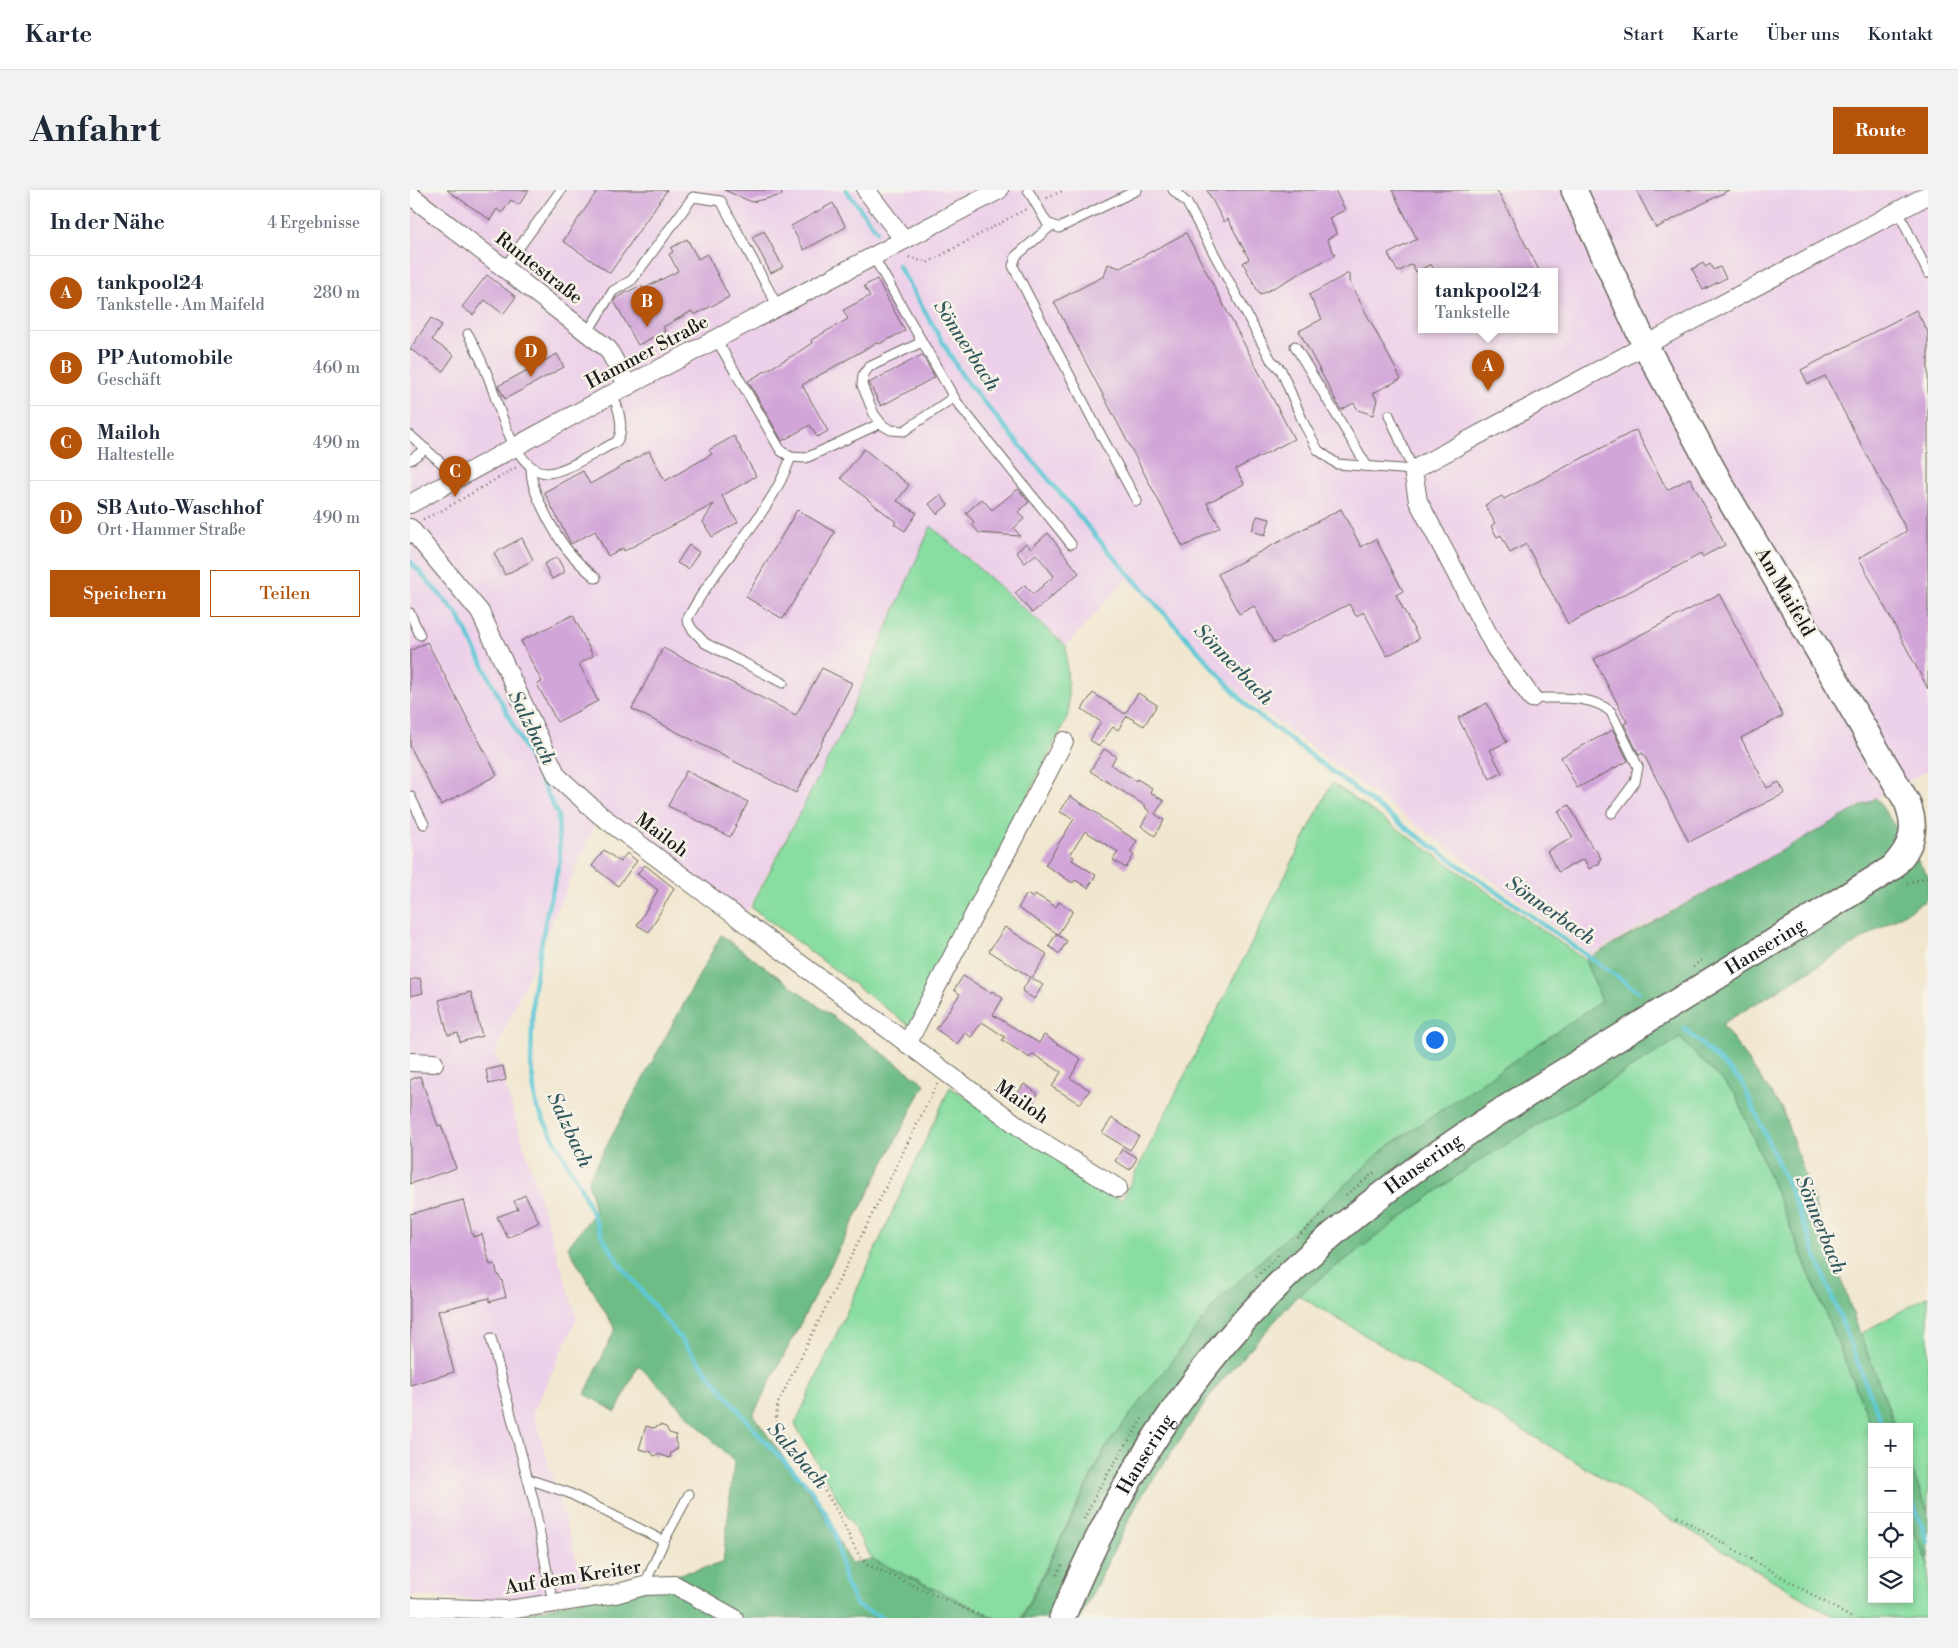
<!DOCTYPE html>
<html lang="de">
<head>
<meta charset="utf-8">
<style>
  :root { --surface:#fff; --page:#f2f2f3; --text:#1f2937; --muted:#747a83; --line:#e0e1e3; --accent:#b45309 }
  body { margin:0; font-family:"Libre Bodoni",serif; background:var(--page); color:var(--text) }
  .controls { position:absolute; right:15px; bottom:15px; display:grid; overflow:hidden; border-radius:0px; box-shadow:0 2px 8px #0003 }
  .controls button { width:45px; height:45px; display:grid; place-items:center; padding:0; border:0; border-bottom:1px solid var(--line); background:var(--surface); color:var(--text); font:25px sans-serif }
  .you { position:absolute; left:1024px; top:849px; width:18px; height:18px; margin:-12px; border:4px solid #fff; border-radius:50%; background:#1a73e8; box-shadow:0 0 0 8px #1a73e833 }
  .badge { display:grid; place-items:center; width:32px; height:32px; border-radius:50%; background:var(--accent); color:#fff; font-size:16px; font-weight:700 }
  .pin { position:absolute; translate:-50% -41px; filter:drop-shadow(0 1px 2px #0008) }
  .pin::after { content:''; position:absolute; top:26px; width:18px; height:15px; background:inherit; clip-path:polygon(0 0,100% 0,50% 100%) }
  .popup { position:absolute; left:1008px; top:78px; width:140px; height:65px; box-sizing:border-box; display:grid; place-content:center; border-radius:0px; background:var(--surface); filter:drop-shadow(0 1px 4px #0005); font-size:16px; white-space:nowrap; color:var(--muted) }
  .popup b { font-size:19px; color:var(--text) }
  .popup::after { content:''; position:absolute; left:50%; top:100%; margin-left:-10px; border:10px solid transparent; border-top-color:var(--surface) }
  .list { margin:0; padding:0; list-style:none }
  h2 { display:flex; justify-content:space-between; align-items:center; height:65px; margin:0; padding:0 20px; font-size:21px }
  h2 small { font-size:16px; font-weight:400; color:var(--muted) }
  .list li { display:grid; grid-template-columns:32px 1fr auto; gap:15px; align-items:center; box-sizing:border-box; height:75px; padding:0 20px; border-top:1px solid var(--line) }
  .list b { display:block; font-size:19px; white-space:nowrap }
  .list p { margin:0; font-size:16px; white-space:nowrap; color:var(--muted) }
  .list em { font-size:16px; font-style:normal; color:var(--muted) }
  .actions { display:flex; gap:10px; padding:15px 20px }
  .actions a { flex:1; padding:11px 0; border:1px solid var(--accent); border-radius:0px; text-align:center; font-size:18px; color:var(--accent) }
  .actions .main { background:var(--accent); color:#fff }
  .icon { flex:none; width:28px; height:28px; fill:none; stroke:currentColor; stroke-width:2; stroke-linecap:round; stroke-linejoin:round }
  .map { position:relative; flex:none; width:1518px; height:1428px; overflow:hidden; border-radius:0px }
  header { display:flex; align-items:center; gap:30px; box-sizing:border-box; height:70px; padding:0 25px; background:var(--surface); border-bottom:1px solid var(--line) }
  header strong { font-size:24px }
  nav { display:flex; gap:28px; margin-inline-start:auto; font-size:18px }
  .intro { display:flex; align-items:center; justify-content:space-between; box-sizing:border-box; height:120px; padding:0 30px }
  h1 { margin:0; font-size:35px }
  .button { padding:12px 22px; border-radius:0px; background:var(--accent); color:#fff; font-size:18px; font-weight:700 }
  main { display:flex; gap:30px; padding:0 30px }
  aside { flex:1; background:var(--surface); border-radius:0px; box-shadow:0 2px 8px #0003 }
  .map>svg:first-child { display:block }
  .built { fill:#edd0e9; fill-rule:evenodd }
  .green { fill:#88dda0; stroke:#527c5e }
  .forest { fill:#6ebc86; stroke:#456c51 }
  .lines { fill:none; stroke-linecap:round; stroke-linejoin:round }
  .stream { stroke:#5dc8d6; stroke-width:4.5 }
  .building { fill:#d2a5d8 }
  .lane-casing { stroke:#67635b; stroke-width:11 }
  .street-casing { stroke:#67635b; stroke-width:20 }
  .secondary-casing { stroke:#67635b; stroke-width:28 }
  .path { stroke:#67635b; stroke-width:2.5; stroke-dasharray:1 4; stroke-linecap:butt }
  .lane { stroke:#fff; stroke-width:9 }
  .street { stroke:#fff; stroke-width:18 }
  .secondary { stroke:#fff; stroke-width:25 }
  .labels { text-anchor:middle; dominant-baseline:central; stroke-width:5; stroke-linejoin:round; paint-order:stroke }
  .street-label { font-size:19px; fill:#1c1c1c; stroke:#f7f3e8 }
  .water-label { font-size:20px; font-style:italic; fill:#33585d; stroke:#f7f3e8 }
</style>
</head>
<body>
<header>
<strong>Karte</strong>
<nav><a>Start</a><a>Karte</a><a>Über uns</a><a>Kontakt</a></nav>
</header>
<div class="intro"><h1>Anfahrt</h1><a class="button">Route</a></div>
<main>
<aside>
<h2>In der Nähe<small>4 Ergebnisse</small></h2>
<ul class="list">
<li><span class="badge">A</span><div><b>tankpool24</b><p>Tankstelle · Am Maifeld</p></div><em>280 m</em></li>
<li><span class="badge">B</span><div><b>PP Automobile</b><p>Geschäft</p></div><em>460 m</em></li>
<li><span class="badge">C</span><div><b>Mailoh</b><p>Haltestelle</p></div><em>490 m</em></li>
<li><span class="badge">D</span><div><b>SB Auto-Waschhof</b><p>Ort · Hammer Straße</p></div><em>490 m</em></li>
</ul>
<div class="actions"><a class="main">Speichern</a><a>Teilen</a></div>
</aside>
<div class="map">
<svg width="1518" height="1428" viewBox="0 0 1518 1428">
  <rect width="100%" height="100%" fill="#f7f3e8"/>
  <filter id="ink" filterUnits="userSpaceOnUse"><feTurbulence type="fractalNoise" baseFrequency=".02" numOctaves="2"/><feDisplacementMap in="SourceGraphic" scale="10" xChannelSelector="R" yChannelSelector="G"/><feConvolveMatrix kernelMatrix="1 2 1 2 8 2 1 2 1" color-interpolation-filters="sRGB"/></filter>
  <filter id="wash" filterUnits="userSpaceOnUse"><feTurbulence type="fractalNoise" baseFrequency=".0096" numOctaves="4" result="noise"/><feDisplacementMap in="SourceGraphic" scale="20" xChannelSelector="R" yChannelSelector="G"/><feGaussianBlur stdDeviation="1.12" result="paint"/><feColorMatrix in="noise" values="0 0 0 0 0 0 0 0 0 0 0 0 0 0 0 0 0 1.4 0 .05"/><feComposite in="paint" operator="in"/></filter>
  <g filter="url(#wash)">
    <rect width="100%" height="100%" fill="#f1e7cf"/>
    <!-- built -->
    <path class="built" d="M0,0H1518V580L1182,764L836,509L717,388L656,456L521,336L433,540L332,731L189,625L85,862L167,1129L123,1222L175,1397L85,1411L0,1405ZM1012,82H1144V140H1012Z"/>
    <!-- green -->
    <g class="green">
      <polygon points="521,336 656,456 659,524 501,837 341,717 433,540"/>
      <polygon points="922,593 1175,770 1192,811 974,959 697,1255 611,1428 585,1428 462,1369 385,1234 540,897 712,1010"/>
      <polygon points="1270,848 1326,905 1462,1237 1462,1409 1499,1409 1499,1329 1518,1375 1518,1428 1426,1428 888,1105 1059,977"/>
      <polygon points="1518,1106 1518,1321 1499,1273 1499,1237 1486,1237 1450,1144"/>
    </g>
    <!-- forest -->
    <g class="forest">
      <polygon points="1466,608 1518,686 1518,709 1312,834 1372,919 1450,1144 1486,1237 1462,1237 1326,905 1270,848 1059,977 888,1105 807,1196 729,1310 670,1428 612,1428 697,1255 810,1108 974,959 1192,811 1175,770"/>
      <polygon points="311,745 515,894 343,1225 412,1321 441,1373 462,1369 585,1428 98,1428 313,1373 324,1272 228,1175 206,1222 175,1204 205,1139 158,1057 185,1022 178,990"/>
      <polygon points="1499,1273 1518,1322 1518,1375 1499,1329"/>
    </g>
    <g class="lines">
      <!-- stream -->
      <g class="stream">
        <polyline points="436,0 467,41"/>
        <polyline points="488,75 553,187 695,357 839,518 996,638 1229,802"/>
        <polyline points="0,371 48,425 148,625 150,671 137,722 123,802 121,874 126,916 171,998 192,1046 209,1073 347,1243 398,1296 417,1325 425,1343 435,1392 447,1416 474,1428"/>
        <polyline points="1274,838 1332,892 1383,1007 1473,1237"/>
        <polyline points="1499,1303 1518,1352"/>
      </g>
    </g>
    <g id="blocks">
      <!-- building -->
      <g class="building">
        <polygon points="37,0 119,0 109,15 101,10 92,23 87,19 80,30"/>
        <polygon points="188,0 257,0 200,83 153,51"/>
        <polygon points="314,0 371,0 372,5 342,12"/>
        <polygon points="797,0 925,0 935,20 919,28 927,44 917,49 925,65 850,105 833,73 839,69 818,29 814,32"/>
        <polygon points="982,0 1087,0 1130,82 1025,82 1021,74 1006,82 1002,74 988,82 978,64 1007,49"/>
        <polygon points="1226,0 1319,0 1246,38"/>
        <polygon points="423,13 436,37 394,60 381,36"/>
        <polygon points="354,41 373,77 361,83 342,47"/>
        <polygon points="776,43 884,249 826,279 834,294 797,313 810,337 773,357 644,112 694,86 698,74 710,78"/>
        <polygon points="277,49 288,69 297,64 319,107 284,125 282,121 253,137 255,141 228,155 204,111 206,108 231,95 233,99 268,81 259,64 263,62 261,58"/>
        <polygon points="1293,73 1295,77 1300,74 1303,80 1310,77 1316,88 1293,100 1282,79"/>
        <polygon points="939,83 939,91 991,189 963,203 967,210 963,225 948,220 944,213 931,220 889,141 912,129 899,105"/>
        <polygon points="77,85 106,107 93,124 75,110 63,125 52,117"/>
        <polygon points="467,89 495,141 469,154 468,152 392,195 418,241 407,247 400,235 372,251 338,191 387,163 402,153 401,150 438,129 433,120 460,106 454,96"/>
        <polygon points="1506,120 1518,142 1518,499 1449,368 1497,341 1415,186 1398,194 1391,180"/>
        <polygon points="21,128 32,135 22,150 44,165 33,181 0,159"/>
        <polygon points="147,164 154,177 95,209 88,196"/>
        <polygon points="512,165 525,187 471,216 459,193"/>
        <polygon points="1226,240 1257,300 1280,288 1315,355 1292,367 1291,364 1158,434 1116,354 1100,363 1091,345 1087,347 1081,336 1085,333 1075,315 1092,306 1094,309"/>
        <polygon points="324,246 346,286 312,306 328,332 302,347 293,332 304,314 214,361 213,358 198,366 185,341 161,354 134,302 173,281 180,294 239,261 255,291 302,264 299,260"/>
        <polygon points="454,259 499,295 487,311 507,323 495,341 484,334 486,332 431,288"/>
        <polygon points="608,299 619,312 608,322 614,329 604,338 610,346 569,343 562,334 564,332 556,323 572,309 582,320"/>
        <polygon points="530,305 538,315 527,324 519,314"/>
        <polygon points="931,319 951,357 966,349 993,401 986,405 1009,449 977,466 954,422 946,426 939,414 864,453 844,416 829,424 808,384"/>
        <polygon points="387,320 425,342 373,429 336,407"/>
        <polygon points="847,326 860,329 855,345 842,341"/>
        <polygon points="638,343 669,383 622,423 605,403 615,395 623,404 644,386 626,364 615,373 606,362 616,353 621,358"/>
        <polygon points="112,348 123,370 95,385 84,363"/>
        <polygon points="279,355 289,362 278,379 267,373"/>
        <polygon points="147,367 155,382 142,389 134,374"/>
        <polygon points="1309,404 1373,526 1331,548 1357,598 1369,592 1375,603 1279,652 1233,563 1229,565 1214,534 1217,532 1184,469"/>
        <polygon points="163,425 183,466 169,474 188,511 147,532 127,494 132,492 111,451"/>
        <polygon points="17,452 87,585 31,615 0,556 0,461"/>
        <polygon points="253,458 386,525 412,478 442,493 386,603 222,519"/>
        <polygon points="683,503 715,524 728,503 747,515 734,536 717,526 708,540 703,537 689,556 680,550 691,532 672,519"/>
        <polygon points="1077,513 1097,552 1080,560 1092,583 1080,589 1048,528"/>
        <polygon points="1203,540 1218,571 1167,598 1151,567"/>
        <polygon points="694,559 706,566 701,575 726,591 727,589 742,598 740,602 754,611 745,624 754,630 745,646 731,636 740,621 735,618 736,616 680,581"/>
        <polygon points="276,581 338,612 320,647 258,616"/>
        <polygon points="660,606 691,626 690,627 727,651 720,662 724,665 716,678 703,670 708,662 675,641 660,665 664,667 662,670 686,685 678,698 665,690 663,693 635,675 664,629 650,622"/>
        <polygon points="1159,615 1183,659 1185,658 1191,669 1189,670 1190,673 1179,679 1174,669 1148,682 1137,661 1163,648 1148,621"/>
        <polygon points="194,660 210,672 217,663 227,671 208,696 182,676"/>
        <polygon points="235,675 264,698 239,742 227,735 248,700 227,684"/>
        <polygon points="617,704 623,708 625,704 646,717 649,712 663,721 648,744 608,718"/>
        <polygon points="595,737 637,764 622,788 633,795 624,809 612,801 620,787 579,761"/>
        <polygon points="646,744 657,751 649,764 639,756"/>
        <polygon points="553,786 581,803 582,801 593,808 583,825 629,853 634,845 671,869 660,888 680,900 670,914 642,897 651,882 623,864 620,868 592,850 595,847 572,832 561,847 555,843 547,854 526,839 550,804 544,800"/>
        <polygon points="10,788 13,803 0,806 0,790"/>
        <polygon points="61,802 72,846 50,852 48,843 38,845 29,810"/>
        <polygon points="93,876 96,890 79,894 76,880"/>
        <polygon points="10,886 28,936 31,935 46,978 0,994 0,890"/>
        <polygon points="614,894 628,904 619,918 605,907"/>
        <polygon points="702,928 729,946 720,960 692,943"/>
        <polygon points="712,959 727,968 720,980 705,971"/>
        <polygon points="115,1005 129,1032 98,1048 87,1027 108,1019 104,1011"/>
        <polygon points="53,1010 63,1047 72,1044 80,1075 85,1074 87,1083 92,1091 96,1107 79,1112 79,1108 28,1121 44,1182 0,1195 0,1024"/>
        <polygon points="250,1235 256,1237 259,1243 266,1245 265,1251 268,1258 261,1263 260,1268 248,1264 244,1266 241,1262 229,1259 236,1236 244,1238"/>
      </g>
    </g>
  </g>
  <g filter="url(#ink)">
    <use href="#blocks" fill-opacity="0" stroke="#67635b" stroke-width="1"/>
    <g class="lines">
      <!-- lane casing -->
      <g class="lane-casing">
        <g id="lane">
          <polyline points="618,0 637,33 649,38 727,0"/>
          <polyline points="763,0 777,13 861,170 871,180 894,234 908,260 927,274 1003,280 979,225"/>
          <polyline points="1488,21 1518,83"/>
          <polyline points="642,35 606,66 603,76 686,236 727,311"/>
          <polyline points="463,66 546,211 661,354"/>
          <polyline points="94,78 151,0"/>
          <polyline points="177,143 203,101 222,90 283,7 311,11 368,117"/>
          <path d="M58,144C66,159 73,173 79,189C89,215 103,279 136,283C152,284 190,260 206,252C216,241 208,216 202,204"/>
          <polyline points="306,149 371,261 381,267 396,268 471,233"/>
          <polyline points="512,152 459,177 453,185 452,195 464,224 472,235 481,240 494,241 544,207"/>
          <polyline points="885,156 957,276"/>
          <polyline points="0,245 37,278 45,289"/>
          <polyline points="0,270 16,259"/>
          <path d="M121,277C121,294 127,307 134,321C148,350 161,368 186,388"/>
          <polyline points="0,423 10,445"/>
          <path d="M373,493L295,453L282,439L277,430C306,372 359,329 381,267"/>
          <path d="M1122,508C1146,509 1182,504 1201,522L1228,577L1225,592L1202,623"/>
          <polyline points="0,606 14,634"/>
          <polyline points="81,1148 124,1313 143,1413"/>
          <polyline points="118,1289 159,1303 254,1351"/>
          <polyline points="234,1396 254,1351 279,1304"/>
        </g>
      </g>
      <!-- street casing -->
      <g class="street-casing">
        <g id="street">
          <polyline points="456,0 494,50"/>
          <polyline points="0,5 198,159 218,196"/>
          <polyline points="0,314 202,204 589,0"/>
          <polyline points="0,338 70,422 147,586 190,625 619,944 708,998"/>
          <polyline points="1122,508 1086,459 1008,311 1003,280 1260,142 1518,5"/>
          <polyline points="497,854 654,551"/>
          <polyline points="0,872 24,873"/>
          <polyline points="0,1417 98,1420 205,1404 234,1396 265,1395 324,1428"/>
        </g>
      </g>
      <!-- secondary casing -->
      <g class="secondary-casing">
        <g id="secondary">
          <path id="s1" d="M652,1428C702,1306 772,1191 866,1097C961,1001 1074,930 1189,860C1286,799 1384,739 1482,678C1502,657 1508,640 1497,612L1310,293L1235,155L1164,0"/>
        </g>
      </g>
      <!-- path -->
      <g class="path">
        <polyline points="637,8 654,0"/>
        <polyline points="499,67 517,73 616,19"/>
        <polyline points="13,329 31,321 107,277"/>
        <polyline points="1497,693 1518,687"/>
        <polyline points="1283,777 1292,770"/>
        <path d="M527,894L368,1213L366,1226L368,1236C389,1265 412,1294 429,1325C439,1342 443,1362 458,1375L576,1428"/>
        <polyline points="936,1005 965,982"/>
        <polyline points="887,1047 917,1021"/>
        <polyline points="846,1087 870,1063"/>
        <polyline points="1267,1326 1442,1428"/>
        <polyline points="674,1329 689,1298 734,1226"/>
        <polyline points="647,1385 653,1372"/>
      </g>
      <!-- lane -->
      <use href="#lane" class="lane"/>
      <!-- street -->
      <use href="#street" class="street"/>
      <!-- secondary -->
      <use href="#secondary" class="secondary"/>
    </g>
  </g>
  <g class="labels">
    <!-- street labels -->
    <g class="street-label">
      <text transform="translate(129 78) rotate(38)">Runtestraße</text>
      <text transform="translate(237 162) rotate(-28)">Hammer Straße</text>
      <text transform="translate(1375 402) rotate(60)">Am Maifeld</text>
      <text transform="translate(252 645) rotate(37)">Mailoh</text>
      <text stroke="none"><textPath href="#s1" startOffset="994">Hansering</textPath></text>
      <text transform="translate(612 912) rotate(35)">Mailoh</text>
      <text stroke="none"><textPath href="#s1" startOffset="589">Hansering</textPath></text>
      <text stroke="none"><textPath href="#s1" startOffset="184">Hansering</textPath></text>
      <text transform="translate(163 1387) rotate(-9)">Auf dem Kreiter</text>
    </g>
    <!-- water labels -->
    <g class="water-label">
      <text transform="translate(556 156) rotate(57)">Sönnerbach</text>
      <text transform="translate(823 475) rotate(46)">Sönnerbach</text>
      <text transform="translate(121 538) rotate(63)">Salzbach</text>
      <text transform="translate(1140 721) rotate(35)">Sönnerbach</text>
      <text transform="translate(159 940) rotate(65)">Salzbach</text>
      <text transform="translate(1410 1035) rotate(68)">Sönnerbach</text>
      <text transform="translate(387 1266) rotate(49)">Salzbach</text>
    </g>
  </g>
</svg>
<div class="controls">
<button>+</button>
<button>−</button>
<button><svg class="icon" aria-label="locate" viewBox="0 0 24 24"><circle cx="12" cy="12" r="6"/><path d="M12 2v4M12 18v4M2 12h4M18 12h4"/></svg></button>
<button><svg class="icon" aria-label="layers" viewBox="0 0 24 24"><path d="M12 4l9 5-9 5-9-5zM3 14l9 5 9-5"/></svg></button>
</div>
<div class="you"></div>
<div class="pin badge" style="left:1078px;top:201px">A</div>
<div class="popup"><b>tankpool24</b>Tankstelle</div>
<div class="pin badge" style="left:237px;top:137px">B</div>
<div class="pin badge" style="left:45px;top:307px">C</div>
<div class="pin badge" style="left:121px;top:187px">D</div>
</div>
</main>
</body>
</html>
